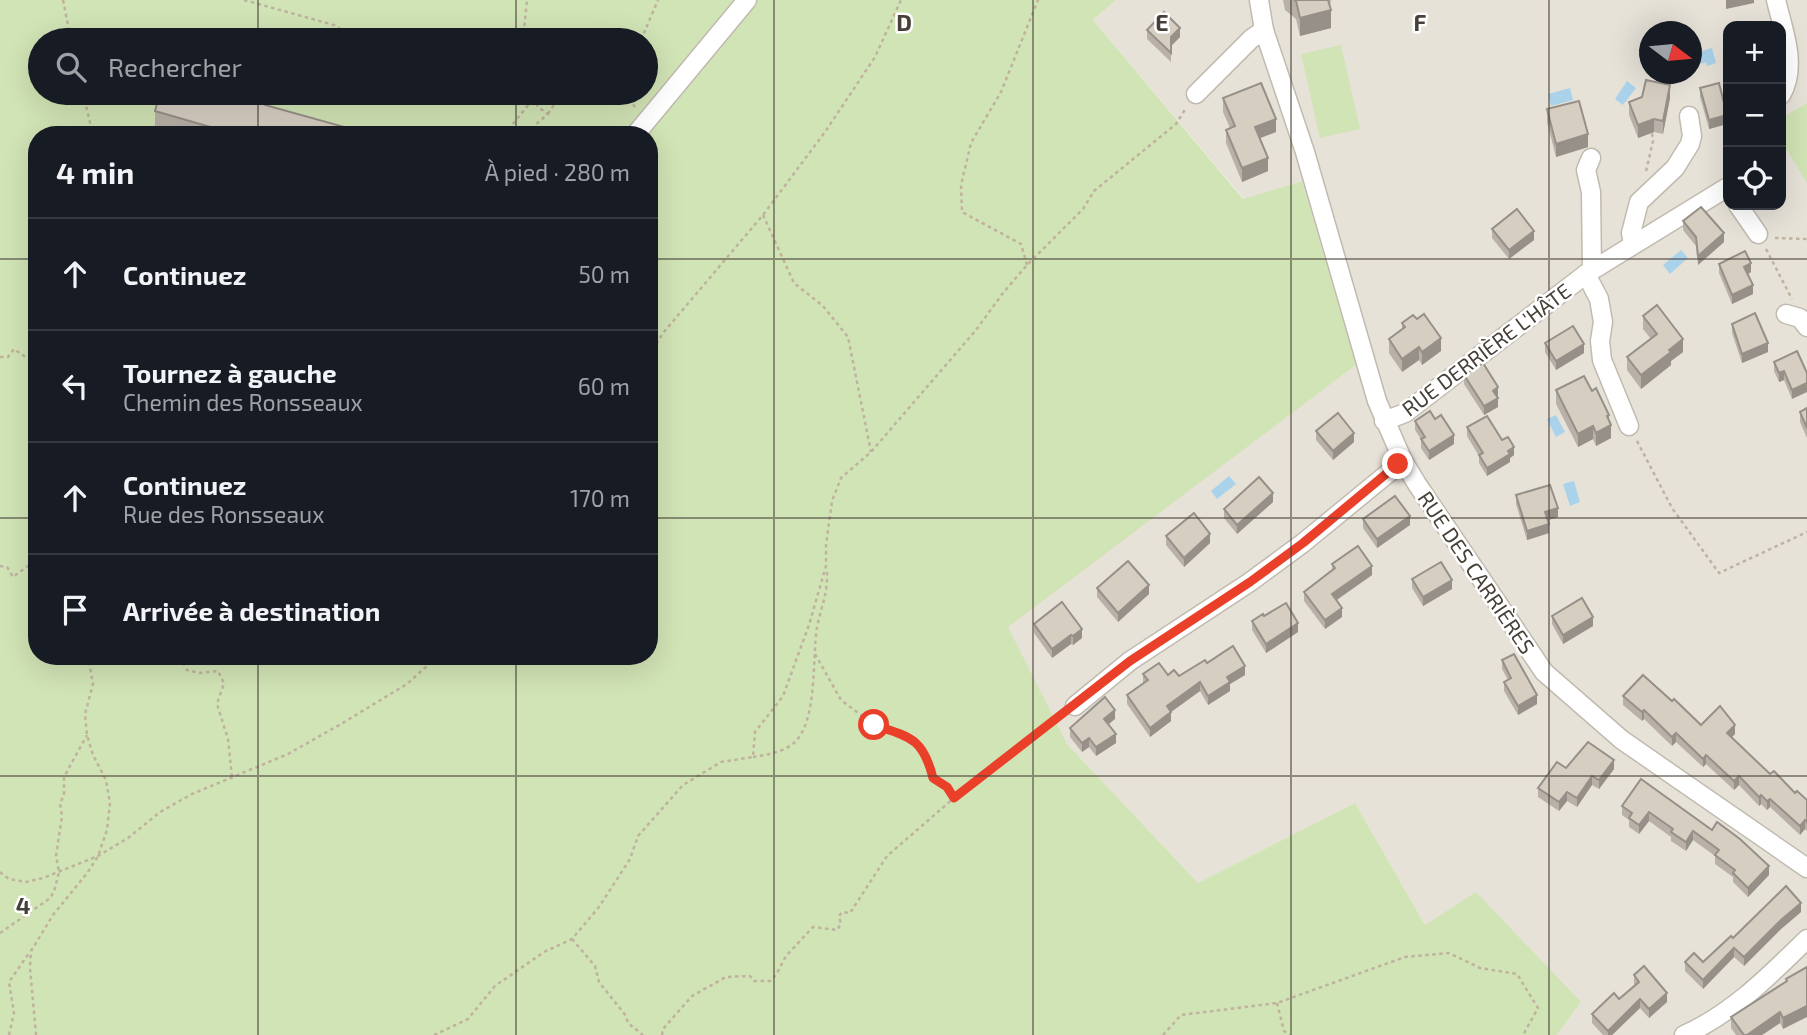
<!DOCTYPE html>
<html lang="fr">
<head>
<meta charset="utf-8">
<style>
  :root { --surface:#171b24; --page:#242831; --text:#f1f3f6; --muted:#9ea1a6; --line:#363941 }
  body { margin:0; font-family:"Exo 2",sans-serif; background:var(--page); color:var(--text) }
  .controls { position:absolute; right:21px; top:21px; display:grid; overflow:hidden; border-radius:14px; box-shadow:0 7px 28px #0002 }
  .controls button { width:63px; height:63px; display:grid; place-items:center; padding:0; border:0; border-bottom:2px solid var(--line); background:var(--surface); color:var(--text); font:35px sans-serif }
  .compass { position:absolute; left:1639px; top:21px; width:63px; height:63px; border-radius:50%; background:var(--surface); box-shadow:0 7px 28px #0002; rotate:106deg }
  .stop { position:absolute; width:21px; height:21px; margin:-16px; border:5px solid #ea402a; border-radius:50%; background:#fff }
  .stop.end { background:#ea402a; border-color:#fff; box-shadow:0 2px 7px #0008 }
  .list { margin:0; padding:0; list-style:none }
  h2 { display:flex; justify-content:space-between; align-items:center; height:91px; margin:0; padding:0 28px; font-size:30px }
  h2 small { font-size:23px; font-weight:400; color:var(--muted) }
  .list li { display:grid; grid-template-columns:46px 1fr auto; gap:21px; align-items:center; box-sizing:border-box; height:112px; padding:0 28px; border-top:2px solid var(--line) }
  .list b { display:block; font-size:26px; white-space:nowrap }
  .list p { margin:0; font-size:23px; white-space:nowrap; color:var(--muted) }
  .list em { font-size:23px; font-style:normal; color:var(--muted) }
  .icon { flex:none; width:38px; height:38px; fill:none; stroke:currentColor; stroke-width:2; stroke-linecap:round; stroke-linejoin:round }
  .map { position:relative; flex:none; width:1807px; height:1035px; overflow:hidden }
  .search { position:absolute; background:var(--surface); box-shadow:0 7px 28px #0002; left:28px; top:28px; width:630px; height:77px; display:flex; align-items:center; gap:18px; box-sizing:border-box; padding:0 24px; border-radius:38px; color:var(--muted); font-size:26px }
  .panel { position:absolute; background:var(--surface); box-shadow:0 7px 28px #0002; left:28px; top:126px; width:630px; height:539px; border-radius:28px }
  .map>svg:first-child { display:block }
  .residential { fill:#e7e2d8; fill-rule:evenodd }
  .green { fill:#d1e4b5; fill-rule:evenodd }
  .water { fill:#aad3eb }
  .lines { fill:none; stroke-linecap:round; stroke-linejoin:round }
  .minor-casing { stroke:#c1baaf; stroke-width:21 }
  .path { stroke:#bfb29f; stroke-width:2.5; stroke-dasharray:3.5 3.5; stroke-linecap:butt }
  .minor { stroke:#fff; stroke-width:18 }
  .wall { fill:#b9b1a7 }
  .shaded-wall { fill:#969088 }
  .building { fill:#d7cec2; stroke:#969088; stroke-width:2 }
  .route { stroke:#ea402a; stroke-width:9 }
  .grid { fill:none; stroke:#474038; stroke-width:2; stroke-opacity:0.55 }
  .labels { text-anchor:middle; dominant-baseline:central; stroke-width:5; stroke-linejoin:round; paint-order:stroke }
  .street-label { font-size:21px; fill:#474038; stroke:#fff }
  .grid-label { font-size:23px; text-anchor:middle; font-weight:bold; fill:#474038; stroke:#fff; stroke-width:5; stroke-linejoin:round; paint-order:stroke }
</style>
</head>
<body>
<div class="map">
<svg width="1807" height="1035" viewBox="0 0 1807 1035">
  <rect width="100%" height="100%" fill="#f3f0e9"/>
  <!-- residential -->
  <path class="residential" d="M1116,0H1807V1035H1557L1581,1002L1425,925L1355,803L1198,883L1067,744L1007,626L1356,365L1301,181L1244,199L1093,20ZM1728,26H1781V205H1728ZM1650,32H1692V74H1650Z"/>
  <!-- green -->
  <g class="green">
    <path d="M0,0H1116L1093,20L1243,199L1302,181L1356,365L1008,627L1067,744L1198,883L1355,803L1425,925L1476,892L1581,1002L1557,1035H0ZM40,40H646V93H40ZM37,135H649V656H37Z"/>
    <polygon points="1341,45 1360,129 1320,138 1301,54"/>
    <polygon points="1807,103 1807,183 1781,140 1781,118"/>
  </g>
  <!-- water -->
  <g class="water">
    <polygon points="1712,48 1716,63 1707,66 1706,62 1692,67 1692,54"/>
    <polygon points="1627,81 1636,88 1623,105 1615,99"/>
    <polygon points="1570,88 1573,100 1551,106 1548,94"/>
    <polygon points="1681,250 1688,258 1670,274 1663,265"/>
    <polygon points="1556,415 1565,432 1556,437 1547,419"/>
    <polygon points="1229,476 1236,484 1217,499 1211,491"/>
    <polygon points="1574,481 1580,502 1570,506 1563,484"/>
  </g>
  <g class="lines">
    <!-- minor casing -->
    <g class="minor-casing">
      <g id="minor">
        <polyline points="1259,0 1264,30 1305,152 1377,401 1403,461 1417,484 1544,672 1622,740 1807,868"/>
        <path d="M1776,0C1783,30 1798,66 1781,95"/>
        <polyline points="1196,94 1251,39 1264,30"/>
        <polyline points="635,135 747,0"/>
        <polyline points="1591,158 1586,170 1591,192 1592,270"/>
        <polyline points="1738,205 1758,234"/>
        <polyline points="1633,243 1631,233 1639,202 1675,168 1690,144 1692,136 1689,116"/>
        <polyline points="1586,274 1599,299 1603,322 1600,341 1602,360 1629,426"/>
        <polyline points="1786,314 1800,318 1807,327"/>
        <polyline points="1384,421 1405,413 1586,274 1726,188 1728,191"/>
        <polyline points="1075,706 1130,661 1250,582 1303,543 1403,461"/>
        <path d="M1684,1035C1732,1014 1770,975 1807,939"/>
      </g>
    </g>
    <!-- path -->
    <g class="path">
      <polyline points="63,0 71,40"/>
      <polyline points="244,0 334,25 345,32 394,40"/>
      <polyline points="497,31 523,40"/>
      <polyline points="523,40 527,0"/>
      <polyline points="641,40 658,0"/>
      <polyline points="83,93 93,135"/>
      <polyline points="625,93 635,107"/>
      <path d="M548,114C552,105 559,102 564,93"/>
      <polyline points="504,135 533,99"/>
      <polyline points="528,135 535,125 548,114 538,107 532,93"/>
      <polyline points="1646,171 1653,141 1652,133"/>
      <polyline points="763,215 794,283 823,306 848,337 871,452"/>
      <polyline points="1775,238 1807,239"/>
      <polyline points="1766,249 1792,299"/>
      <polyline points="1027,265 1021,244 962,212 961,185 971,143 1001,92 1038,0"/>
      <polyline points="649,356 663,333 763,215 825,132 875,57 901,0"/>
      <polyline points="0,357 8,357 14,349 27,358 35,357 37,351"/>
      <polyline points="1637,441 1672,508 1719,573 1807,532"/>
      <polyline points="0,566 7,567 13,577 32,563 37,555"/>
      <polyline points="815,654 841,700 874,725 911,737 928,758 933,778 947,787 954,798"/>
      <polyline points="180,656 187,670 199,673 218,671 224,683 217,704 228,739 232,777"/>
      <path d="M753,757C767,755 783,752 794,743C818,721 812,658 817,627C822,603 828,595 827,569"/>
      <polyline points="0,872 9,879 26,882 43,878 98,856 128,838 160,812 192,794 288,754 341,724 407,684 438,656"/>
      <polyline points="0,933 49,899 54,892 59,872 56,856 62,816 60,803 64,795 64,777 87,735"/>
      <polyline points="572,939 595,966 599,982 626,1016 628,1023 643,1035"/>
      <polyline points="1277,1003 1284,1031 1290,1035"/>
      <polyline points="9,1035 14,1013 9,982 29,953"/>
      <polyline points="36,1035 30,968 31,951 53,915 88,872 98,856 107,830 110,803 106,780 93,755 87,735 85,714 93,684 88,656"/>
      <polyline points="434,1035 468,1019 495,986 544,952 572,939 599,907 630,859 638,836 683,785 721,762 753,757 755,732 783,696 809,625 826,566 826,545 832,501 841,478 871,452 976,330 1003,293 1027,265 1083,209 1094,191 1176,124 1186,108"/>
      <polyline points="662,1035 663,1029 692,996 726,977 750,976 754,981 770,981 776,975 786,956 813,927 837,930 841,924 839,916 842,912 850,913 887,856 954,798 1061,716"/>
      <polyline points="1163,1035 1181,1015 1277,1003 1405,957 1449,953 1480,968 1517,974 1538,1008 1523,1035"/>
    </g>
    <!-- minor -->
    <use href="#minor" class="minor"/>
  </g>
  <!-- wall -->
  <g class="wall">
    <polygon points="1283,0 1331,0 1330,6 1331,28 1300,36 1296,19 1285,10"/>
    <polygon points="1147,30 1180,37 1171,46 1171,62 1147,39"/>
    <polygon points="1700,88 1727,124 1709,129 1700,97"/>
    <polygon points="1223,98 1276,132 1260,138 1268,171 1242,182 1226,143 1226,130 1230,128 1223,112"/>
    <polygon points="1670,98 1663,134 1654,132 1638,138 1629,115 1629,102"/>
    <polygon points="265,105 348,135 181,135 155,127 155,111"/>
    <polygon points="1547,109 1588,147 1556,157 1547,122"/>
    <polygon points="1683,221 1724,242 1698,265 1696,246 1683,230"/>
    <polygon points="1492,229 1534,240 1509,259 1492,238"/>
    <polygon points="1719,264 1751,272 1748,274 1753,294 1732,304 1719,273"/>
    <polygon points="1643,316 1683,352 1671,361 1671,365 1641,389 1627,370 1627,357 1651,339 1643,329"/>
    <polygon points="1402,323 1441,351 1422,365 1419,360 1402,372 1389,353 1389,339 1402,330"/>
    <polygon points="1732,324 1768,352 1742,363 1732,333"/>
    <polygon points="1545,343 1584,353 1556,370 1545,352"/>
    <polygon points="1797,351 1792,399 1784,380 1779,382 1774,371 1774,362"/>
    <polygon points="1464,375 1498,396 1497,397 1498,407 1484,415 1464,384"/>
    <polygon points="1556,390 1609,421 1611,438 1596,446 1593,439 1578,447 1556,404"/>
    <polygon points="1807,408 1807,438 1800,422 1800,412"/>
    <polygon points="1415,421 1454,444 1429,460 1421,448 1421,439 1415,430"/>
    <polygon points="1467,427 1502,440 1514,455 1510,458 1510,462 1487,476 1479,463 1479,456 1467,436"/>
    <polygon points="1316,431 1354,442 1333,460 1316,440"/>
    <polygon points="1516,495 1558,517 1548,520 1549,533 1527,540 1516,504"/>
    <polygon points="1273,502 1237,534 1224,518 1224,509"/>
    <polygon points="1363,519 1410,525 1377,548 1363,528"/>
    <polygon points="1166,536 1210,543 1184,567 1166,545"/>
    <polygon points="1332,564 1372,575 1337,600 1342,617 1325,629 1304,601 1304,592 1332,571"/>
    <polygon points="1412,579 1452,589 1423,606 1412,588"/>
    <polygon points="1097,588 1149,594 1118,622 1097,597"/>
    <polygon points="1264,616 1298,632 1266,653 1252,630 1252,621"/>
    <polygon points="1552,616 1593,626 1563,644 1552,624"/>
    <polygon points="1034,624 1082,638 1073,645 1071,644 1052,658 1034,633"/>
    <polygon points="1502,660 1537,704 1518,715 1504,691 1504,682 1508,680 1502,669"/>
    <polygon points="1207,663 1245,675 1230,684 1230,691 1208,705 1200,691 1171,712 1171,721 1150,737 1127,704 1127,695 1143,683 1143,674 1179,676"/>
    <polygon points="1623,696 1672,701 1701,725 1735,734 1732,737 1770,774 1795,793 1807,800 1807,831 1805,829 1800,835 1770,807 1767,810 1761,804 1759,806 1739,785 1734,790 1706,764 1703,767 1676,742 1672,746 1644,719 1642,721 1623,705"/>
    <polygon points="1115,719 1108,724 1116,743 1096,756 1089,747 1082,752 1070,737 1070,728"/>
    <polygon points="1566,768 1614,769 1599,789 1592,785 1577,807 1567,801 1559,811 1538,797 1538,788"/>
    <polygon points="1641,779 1769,875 1748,897 1733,882 1733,877 1715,864 1715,856 1693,840 1686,851 1671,841 1671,837 1649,821 1639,834 1629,827 1629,820 1622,815 1622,806"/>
    <polygon points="1801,912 1781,929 1744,966 1734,957 1703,989 1685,971 1685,962 1703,962 1733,938"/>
    <polygon points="1807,967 1783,1029 1780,1023 1762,1035 1736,1035 1731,1028 1731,1017 1786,982 1786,979"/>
    <polygon points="1634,975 1667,1002 1649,1018 1640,1008 1612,1035 1603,1035 1592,1023 1592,1014 1619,999 1635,985 1634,984"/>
  </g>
  <!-- shaded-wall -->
  <g class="shaded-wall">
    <polygon points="1726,0 1754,0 1754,3 1726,9"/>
    <polygon points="1331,10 1331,28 1300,36 1300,18"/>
    <polygon points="1180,28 1180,37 1171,46 1171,37"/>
    <polygon points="1670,85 1670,98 1663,134 1663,121"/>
    <polygon points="1727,115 1727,124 1709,129 1709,120"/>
    <polygon points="1276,119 1276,132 1255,140 1255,127"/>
    <polygon points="1654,119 1654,132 1638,138 1638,125"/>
    <polygon points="1588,134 1588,147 1556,157 1556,144"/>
    <polygon points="1268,158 1268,171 1242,182 1242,168"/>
    <polygon points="1534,231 1534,240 1509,259 1509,250"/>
    <polygon points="1724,233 1724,242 1698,265 1698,256"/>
    <polygon points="1751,263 1751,272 1744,276 1744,267"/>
    <polygon points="1753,285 1753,294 1732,304 1732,295"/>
    <polygon points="1441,338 1441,351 1422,365 1422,352"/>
    <polygon points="1683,339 1683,352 1671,361 1671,365 1641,389 1641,375 1669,350"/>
    <polygon points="1768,343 1768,352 1742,363 1742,354"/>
    <polygon points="1584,344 1584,353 1556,370 1556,361"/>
    <polygon points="1419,347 1419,360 1402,372 1402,359"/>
    <polygon points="1784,371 1784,380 1779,382 1779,373"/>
    <polygon points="1807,383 1807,392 1792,399 1792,390"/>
    <polygon points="1498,387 1498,396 1493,400 1493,391"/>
    <polygon points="1498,398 1498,407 1484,415 1484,406"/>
    <polygon points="1609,415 1609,426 1611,425 1611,438 1596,446 1596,433 1607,416"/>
    <polygon points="1593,426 1593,439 1578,447 1578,434"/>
    <polygon points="1354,433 1354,442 1333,460 1333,451"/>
    <polygon points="1454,435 1454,444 1429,460 1429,451"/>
    <polygon points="1514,447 1514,455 1510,458 1510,462 1487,476 1487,468"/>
    <polygon points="1273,493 1273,502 1237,534 1237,525"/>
    <polygon points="1558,508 1558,517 1545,521 1545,512"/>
    <polygon points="1410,516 1410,525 1377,548 1377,539"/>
    <polygon points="1549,524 1549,533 1527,540 1527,531"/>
    <polygon points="1210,534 1210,543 1184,567 1184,558"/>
    <polygon points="1372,566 1372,575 1332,603 1332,594"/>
    <polygon points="1452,580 1452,589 1423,606 1423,597"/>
    <polygon points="1149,585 1149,594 1118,622 1118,613"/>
    <polygon points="1342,608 1342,617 1325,629 1325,620"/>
    <polygon points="1593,617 1593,626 1563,644 1563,635"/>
    <polygon points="1298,623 1298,632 1266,653 1266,644"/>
    <polygon points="1082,629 1082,638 1073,645 1073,636"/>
    <polygon points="1071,635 1071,644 1052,658 1052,649"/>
    <polygon points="1245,666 1245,675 1230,684 1230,691 1208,705 1208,696 1227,677"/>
    <polygon points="1200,682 1200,691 1171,712 1171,721 1150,737 1150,728 1167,706"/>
    <polygon points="1537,695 1537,704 1518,715 1518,706"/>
    <polygon points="1115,710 1115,719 1104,728 1104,719"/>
    <polygon points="1644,710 1644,719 1642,721 1642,712"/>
    <polygon points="1735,725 1735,734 1727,742 1727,733"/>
    <polygon points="1676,733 1676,742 1672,746 1672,737"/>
    <polygon points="1116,734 1116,743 1096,756 1096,747"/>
    <polygon points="1089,738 1089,747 1082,752 1082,743"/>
    <polygon points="1706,755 1706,764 1703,767 1703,759"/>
    <polygon points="1614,760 1614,769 1599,789 1599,780"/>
    <polygon points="1592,776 1592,785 1577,807 1577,798"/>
    <polygon points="1739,776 1739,785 1734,790 1734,781"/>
    <polygon points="1567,792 1567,801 1559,811 1559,802"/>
    <polygon points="1761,795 1761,804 1759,806 1759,797"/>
    <polygon points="1770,799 1770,807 1767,810 1767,801"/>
    <polygon points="1649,812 1649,821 1639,834 1639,825"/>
    <polygon points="1805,820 1805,829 1800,835 1800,826"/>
    <polygon points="1693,831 1693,840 1686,851 1686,842"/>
    <polygon points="1769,866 1769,875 1748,897 1748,888"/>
    <polygon points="1801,903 1801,912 1781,929 1744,966 1744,957 1781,920"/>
    <polygon points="1734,948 1734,957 1703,989 1703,980"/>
    <polygon points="1667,993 1667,1002 1649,1018 1649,1009"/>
    <polygon points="1640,999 1640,1008 1612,1035 1608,1035 1608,1031"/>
    <polygon points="1807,1006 1807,1017 1783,1029 1783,1018"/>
    <polygon points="1780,1012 1780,1023 1762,1035 1747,1035"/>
  </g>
  <!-- building -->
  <g class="building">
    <polygon points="1294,0 1328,0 1331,10 1300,18 1296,1"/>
    <polygon points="1164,12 1180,28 1171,37 1171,53 1147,30"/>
    <polygon points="1646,80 1670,85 1663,121 1654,119 1638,125 1629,102 1642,97"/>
    <polygon points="1261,83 1276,119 1255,127 1268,158 1242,168 1226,130 1235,126 1223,98"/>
    <polygon points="1719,83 1727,115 1709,120 1700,88"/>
    <polygon points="160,93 224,93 230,95 232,93 263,93 265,105 348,128 344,135 238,135 155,111"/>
    <polygon points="1579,101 1588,134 1556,144 1547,109"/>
    <polygon points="1701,207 1724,233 1698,256 1696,237 1683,221"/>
    <polygon points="1517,209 1534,231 1509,250 1492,229"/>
    <polygon points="1745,251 1751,263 1744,267 1753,285 1732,295 1719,264"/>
    <polygon points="1657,305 1683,339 1669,350 1671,352 1641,375 1627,357 1657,334 1643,316"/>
    <polygon points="1755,313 1768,343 1742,354 1732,324"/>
    <polygon points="1424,314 1441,338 1422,352 1419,347 1402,359 1389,339 1405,327 1402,323 1413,315 1417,319"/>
    <polygon points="1573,326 1584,344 1556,361 1545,343"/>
    <polygon points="1797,351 1807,373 1807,383 1792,390 1784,371 1779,373 1774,362"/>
    <polygon points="1483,363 1498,387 1493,391 1498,398 1484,406 1464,375"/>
    <polygon points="1584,376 1592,391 1596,388 1609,415 1607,416 1611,425 1596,433 1593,426 1578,434 1556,390"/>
    <polygon points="1807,408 1807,428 1800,412"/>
    <polygon points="1430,411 1435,419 1441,415 1454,435 1429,451 1421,439 1425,437 1415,421"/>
    <polygon points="1338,413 1354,433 1333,451 1316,431"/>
    <polygon points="1487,416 1502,440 1508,437 1514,447 1508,451 1510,454 1487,468 1479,455 1483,453 1467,427"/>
    <polygon points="1259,477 1273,493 1237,525 1224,509"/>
    <polygon points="1550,485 1558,508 1545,512 1549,524 1527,531 1516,495"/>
    <polygon points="1395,496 1410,516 1377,539 1363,519"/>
    <polygon points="1194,513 1210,534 1184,558 1166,536"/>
    <polygon points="1358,546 1372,566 1332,594 1342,608 1325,620 1304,592 1335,568 1332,564"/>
    <polygon points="1128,561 1149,585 1118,613 1097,588"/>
    <polygon points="1441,562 1452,580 1423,597 1412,579"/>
    <polygon points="1582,598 1593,617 1563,635 1552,616"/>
    <polygon points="1062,602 1082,629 1073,636 1071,635 1052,649 1034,624"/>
    <polygon points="1286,603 1298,623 1266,644 1252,621 1263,614 1264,616"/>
    <polygon points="1233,646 1245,666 1227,677 1230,682 1208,696 1200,682 1167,706 1171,712 1150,728 1127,695 1148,680 1143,674 1159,663 1168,675 1174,670 1179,676 1205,660 1207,663"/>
    <polygon points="1514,654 1537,695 1518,706 1504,682 1511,678 1502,660"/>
    <polygon points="1643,675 1672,701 1674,699 1701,725 1720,706 1735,725 1727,733 1770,774 1774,771 1795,793 1797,791 1807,800 1807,822 1805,820 1800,826 1770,799 1767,801 1761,795 1759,797 1739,776 1734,781 1706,755 1703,759 1676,733 1672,737 1644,710 1642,712 1623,696"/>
    <polygon points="1105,697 1115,710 1104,719 1116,734 1096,747 1089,738 1082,743 1070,728"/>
    <polygon points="1588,742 1614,760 1599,780 1592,776 1577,798 1567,792 1559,802 1538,788 1557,762 1566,768"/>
    <polygon points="1641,779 1712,830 1717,822 1740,839 1769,866 1748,888 1733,873 1735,870 1715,855 1719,850 1693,831 1686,842 1671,832 1673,829 1649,812 1639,825 1629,818 1632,813 1622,806"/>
    <polygon points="1786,886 1801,903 1781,920 1744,957 1734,948 1703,980 1685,962 1694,953 1703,962 1731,936 1733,938"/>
    <polygon points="1644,966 1667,993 1649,1009 1640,999 1608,1031 1592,1014 1614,993 1619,999 1639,982 1634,975"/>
    <polygon points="1807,967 1807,1006 1783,1018 1780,1012 1747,1035 1744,1035 1731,1017 1787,981 1786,979"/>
  </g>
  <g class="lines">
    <!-- route -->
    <path class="route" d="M874,725C910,737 923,738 933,778L947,787L954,798L1130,661L1250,582L1303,543L1398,464"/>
  </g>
  <!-- grid -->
  <path class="grid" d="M258,0V40M516,0V40M774,0V1035M1033,0V1035M1291,0V1035M1549,0V1035M258,93V135M516,93V135M0,259H37M649,259H1807M0,518H37M649,518H1807M258,656V1035M516,656V1035M0,776H1807"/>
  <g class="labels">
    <!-- street labels -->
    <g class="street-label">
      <text transform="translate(1486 349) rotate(-37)">RUE DERRIÈRE L'HÂTE</text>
      <text transform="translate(1477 572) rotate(56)">RUE DES CARRIÈRES</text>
    </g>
  </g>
  <g class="grid-label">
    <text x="904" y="31">D</text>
    <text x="1162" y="31">E</text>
    <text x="1420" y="31">F</text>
    <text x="23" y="914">4</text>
  </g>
</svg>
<div class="controls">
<button>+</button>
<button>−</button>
<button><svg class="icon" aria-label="locate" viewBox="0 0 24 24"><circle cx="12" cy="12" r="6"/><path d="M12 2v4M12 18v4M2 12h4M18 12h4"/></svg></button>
</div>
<svg class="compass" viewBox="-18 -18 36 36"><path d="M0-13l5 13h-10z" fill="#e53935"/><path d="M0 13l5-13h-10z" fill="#9ea1a6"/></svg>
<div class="stop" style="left:874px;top:725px"></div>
<div class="stop end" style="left:1398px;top:464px"></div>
<div class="search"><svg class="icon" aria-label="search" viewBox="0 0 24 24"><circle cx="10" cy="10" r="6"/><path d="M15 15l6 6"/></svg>Rechercher</div>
<section class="panel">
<h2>4 min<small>À pied · 280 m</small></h2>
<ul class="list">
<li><svg class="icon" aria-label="ahead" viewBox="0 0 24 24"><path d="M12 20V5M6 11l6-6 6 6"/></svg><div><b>Continuez</b></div><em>50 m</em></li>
<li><svg class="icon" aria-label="left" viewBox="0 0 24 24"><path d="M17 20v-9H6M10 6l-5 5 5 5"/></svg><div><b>Tournez à gauche</b><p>Chemin des Ronsseaux</p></div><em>60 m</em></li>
<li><svg class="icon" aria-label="ahead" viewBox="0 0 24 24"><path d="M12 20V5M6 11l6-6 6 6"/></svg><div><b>Continuez</b><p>Rue des Ronsseaux</p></div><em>170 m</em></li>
<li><svg class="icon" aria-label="arrive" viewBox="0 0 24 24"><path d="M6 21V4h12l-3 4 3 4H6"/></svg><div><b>Arrivée à destination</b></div></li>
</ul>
</section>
</div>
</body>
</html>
